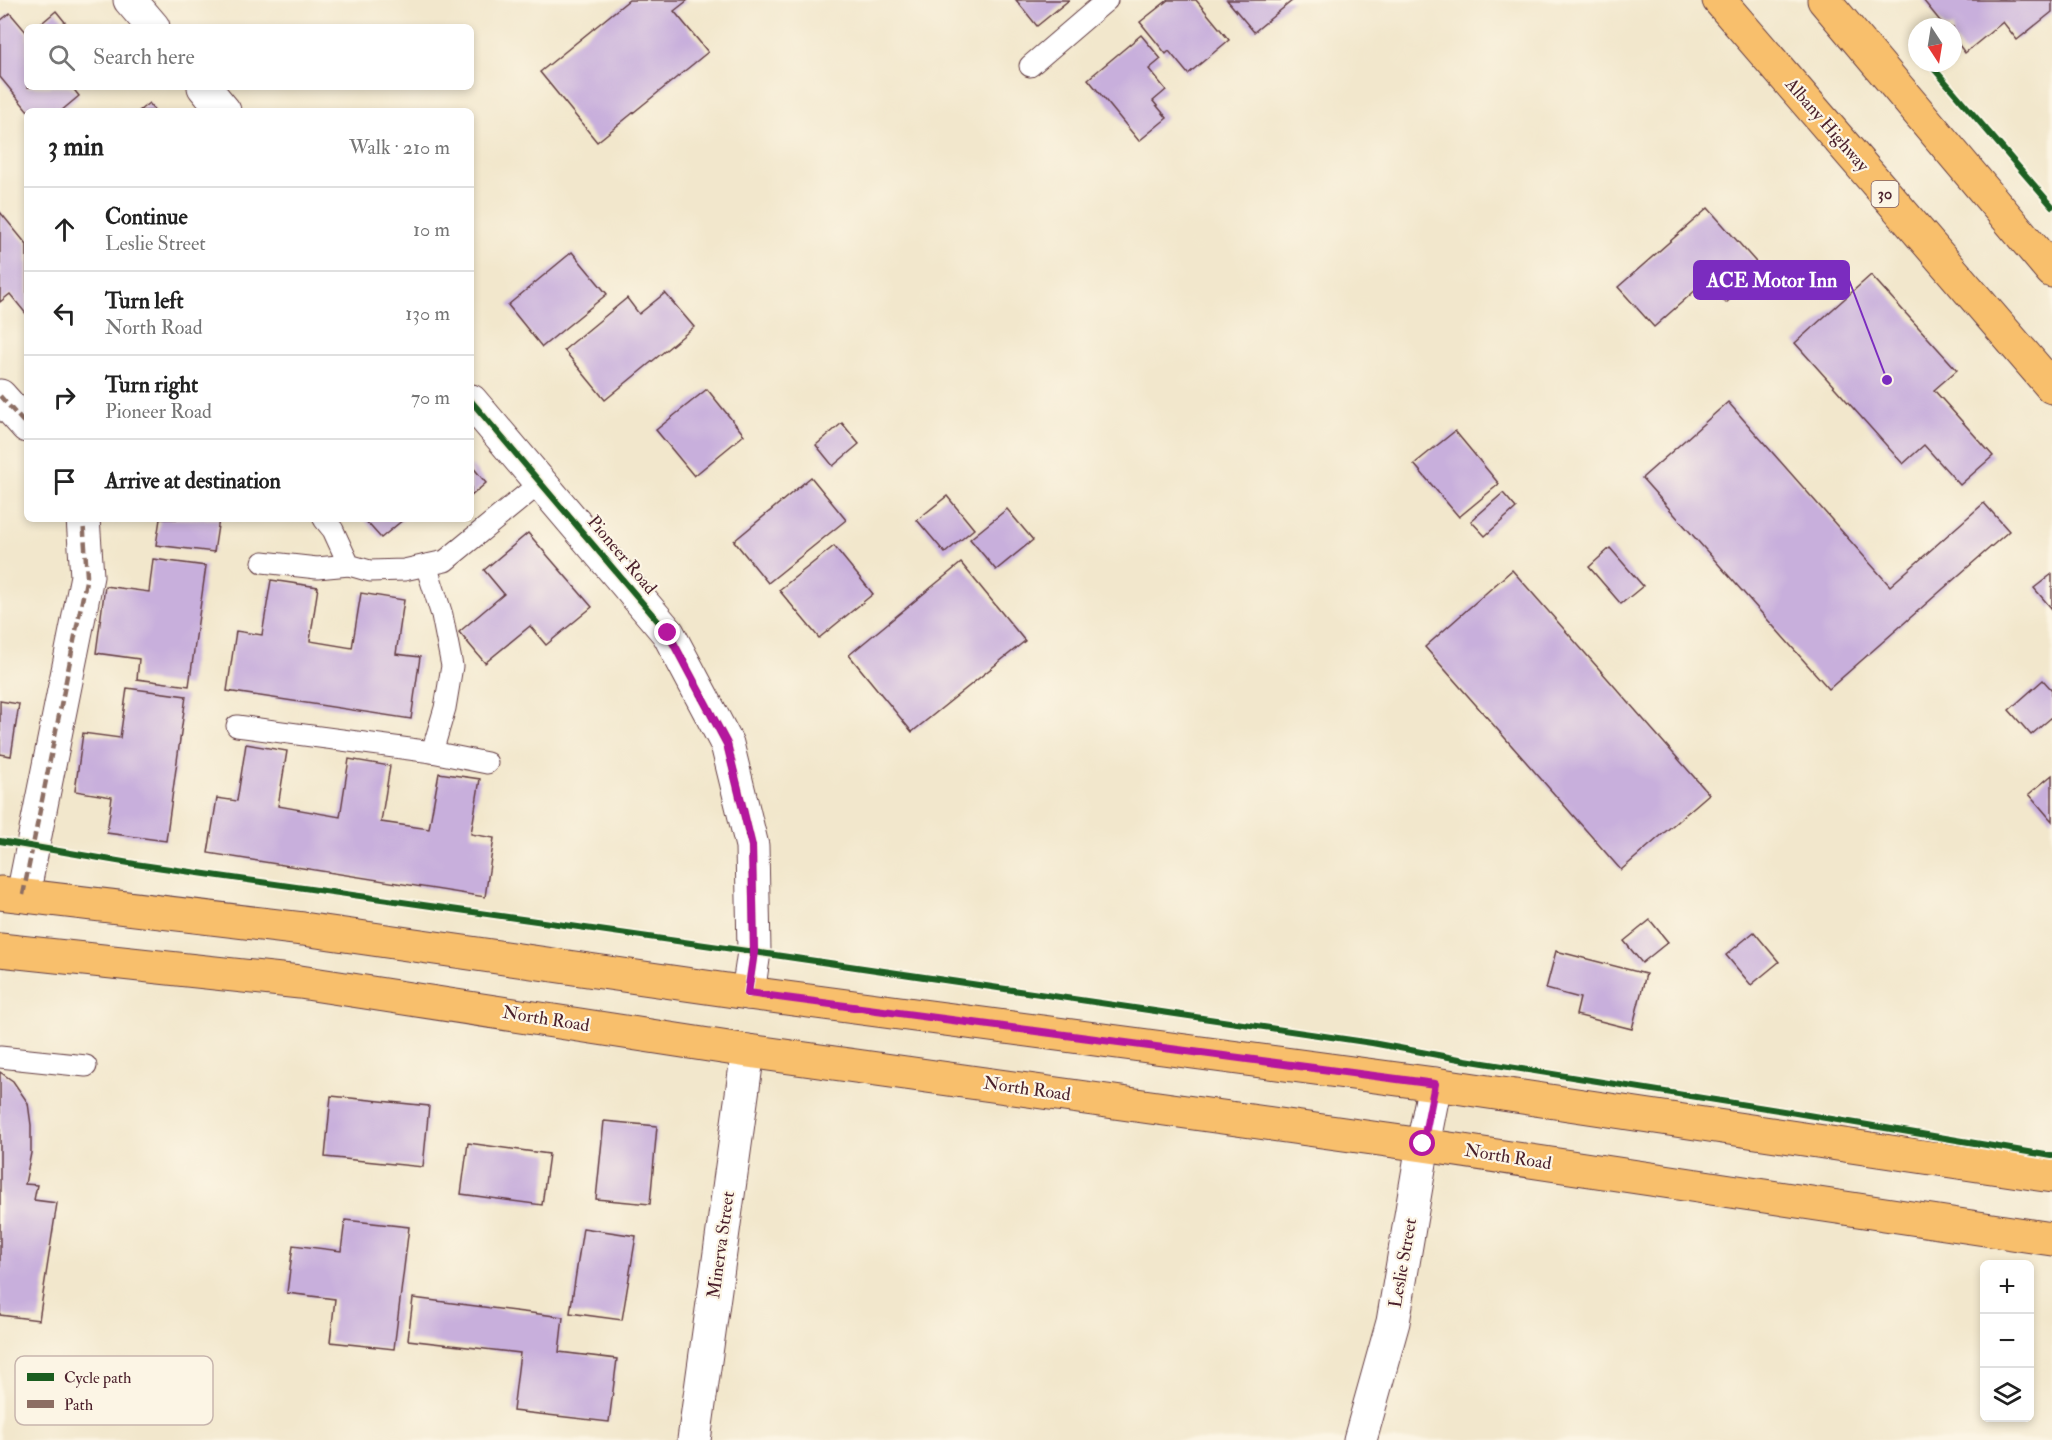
<!DOCTYPE html>
<html lang="en">
<head>
<meta charset="utf-8">
<style>
  :root { --surface:#fff; --page:#f6f6f6; --text:#222; --muted:#767676; --line:#e0e0e0 }
  body { margin:0; font-family:"IM FELL Double Pica",serif; background:var(--page); color:var(--text) }
  .controls { position:absolute; right:18px; bottom:18px; display:grid; overflow:hidden; border-radius:9px; box-shadow:0 3px 9px #0003 }
  .controls button { width:54px; height:54px; display:grid; place-items:center; padding:0; border:0; border-bottom:2px solid var(--line); background:var(--surface); color:var(--text); font:30px sans-serif }
  .compass { position:absolute; left:1908px; top:18px; width:54px; height:54px; border-radius:50%; background:var(--surface); box-shadow:0 3px 9px #0003; rotate:168deg }
  .stop { position:absolute; width:18px; height:18px; margin:-14px; border:4px solid #b5179e; border-radius:50%; background:#fff }
  .stop.end { background:#b5179e; border-color:#fff; box-shadow:0 2px 6px #0008 }
  .list { margin:0; padding:0; list-style:none }
  h2 { display:flex; justify-content:space-between; align-items:center; height:78px; margin:0; padding:0 24px; font-size:26px }
  h2 small { font-size:20px; font-weight:400; color:var(--muted) }
  .list li { display:grid; grid-template-columns:39px 1fr auto; gap:18px; align-items:center; box-sizing:border-box; height:84px; padding:0 24px; border-top:2px solid var(--line) }
  .list b { display:block; font-size:22px; white-space:nowrap }
  .list p { margin:0; font-size:20px; white-space:nowrap; color:var(--muted) }
  .list em { font-size:20px; font-style:normal; color:var(--muted) }
  .icon { flex:none; width:33px; height:33px; fill:none; stroke:currentColor; stroke-width:2; stroke-linecap:round; stroke-linejoin:round }
  .map { position:relative; flex:none; width:2052px; height:1440px; overflow:hidden }
  .search { position:absolute; background:var(--surface); box-shadow:0 3px 9px #0003; left:24px; top:24px; width:450px; height:66px; display:flex; align-items:center; gap:15px; box-sizing:border-box; padding:0 21px; border-radius:9px; color:var(--muted); font-size:22px }
  .panel { position:absolute; background:var(--surface); box-shadow:0 3px 9px #0003; left:24px; top:108px; width:450px; height:414px; border-radius:9px }
  .map>svg:first-child { display:block }
  .building { fill:#c8afdc }
  .lines { fill:none; stroke-linecap:round; stroke-linejoin:round }
  .lane-casing { stroke:#633d43; stroke-width:23 }
  .street-casing { stroke:#633d43; stroke-width:35 }
  .primary-casing { stroke:#633d43; stroke-width:35 }
  .highway-casing { stroke:#633d43; stroke-width:35 }
  .lane { stroke:#fff; stroke-width:21 }
  .street { stroke:#fff; stroke-width:33 }
  .primary { stroke:#f8bf6c; stroke-width:33 }
  .highway { stroke:#f8bf6c; stroke-width:33 }
  .quiet { stroke:#8d6e63; stroke-width:4.5; stroke-dasharray:9 4.5; stroke-linecap:butt }
  .cycleway-casing { stroke:#fcf5e5; stroke-width:10 }
  .cycleway { stroke:#1b5e20; stroke-width:6 }
  .route { stroke:#b5179e; stroke-width:8 }
  .labels { text-anchor:middle; dominant-baseline:central; stroke-width:4.5; stroke-linejoin:round; paint-order:stroke }
  .shield { fill:#fcf5e5; stroke:#7f5f63; stroke-width:1.5 }
  .shield-label { font-size:16px; font-weight:bold; fill:#4a1f2b }
  .street-label { font-size:18px; fill:#4a1f2b; stroke:#fcf5e5 }
  .key { fill:#fcf5e5; stroke:#c7b5ad; stroke-width:1.5 }
  .key-label { font-size:16px; fill:#4a1f2b }
  .leader { fill:none; stroke:#7b2cbf; stroke-width:2 }
  .callout-dot { fill:#7b2cbf; stroke:#fcf5e5; stroke-width:2 }
  .callout { fill:#7b2cbf; stroke:#7b2cbf; stroke-width:2 }
  .callout-label { font-size:20px; text-anchor:middle; font-weight:bold; fill:#fff }
</style>
</head>
<body>
<div class="map">
<svg width="2052" height="1440" viewBox="0 0 2052 1440">
  <rect width="100%" height="100%" fill="#fcf5e5"/>
  <filter id="ink" filterUnits="userSpaceOnUse"><feTurbulence type="fractalNoise" baseFrequency=".0167" numOctaves="2"/><feDisplacementMap in="SourceGraphic" scale="12" xChannelSelector="R" yChannelSelector="G"/><feConvolveMatrix kernelMatrix="1 2 1 2 8 2 1 2 1" color-interpolation-filters="sRGB"/></filter>
  <filter id="wash" filterUnits="userSpaceOnUse"><feTurbulence type="fractalNoise" baseFrequency=".008" numOctaves="4" result="noise"/><feDisplacementMap in="SourceGraphic" scale="24" xChannelSelector="R" yChannelSelector="G"/><feGaussianBlur stdDeviation="1.35" result="paint"/><feColorMatrix in="noise" values="0 0 0 0 0 0 0 0 0 0 0 0 0 0 0 0 0 1.4 0 .05"/><feComposite in="paint" operator="in"/></filter>
  <g filter="url(#wash)">
    <rect width="100%" height="100%" fill="#f2e7cc"/>
    <g id="blocks">
      <!-- building -->
      <g class="building">
        <polygon points="629,0 688,0 674,11 708,52 597,142 540,72"/>
        <polygon points="1016,0 1069,0 1037,26"/>
        <polygon points="1168,0 1196,0 1229,40 1188,74 1169,51 1166,54 1140,22"/>
        <polygon points="1227,0 1293,0 1254,32"/>
        <polygon points="1923,0 2052,0 2052,12 2017,40 2003,22 1965,53 1953,37 1953,27 1945,27"/>
        <polygon points="56,11 69,27 37,27"/>
        <polygon points="10,13 27,33 27,87 72,87 79,96 61,111 28,111 0,77 0,21"/>
        <polygon points="1141,35 1161,59 1149,69 1166,90 1153,101 1167,118 1139,141 1088,79"/>
        <polygon points="149,103 155,111 139,111"/>
        <polygon points="1708,208 1763,270 1726,303 1707,280 1654,327 1618,287"/>
        <polygon points="0,212 27,245 27,315 10,294 0,302"/>
        <polygon points="572,252 607,294 542,347 508,305"/>
        <polygon points="1871,275 1957,370 1934,390 1993,456 1960,485 1924,445 1903,464 1795,343"/>
        <polygon points="665,293 694,327 605,400 564,350 627,298 639,314"/>
        <polygon points="707,389 744,435 694,476 656,430"/>
        <polygon points="1728,402 1890,586 1984,503 2009,531 1829,689 1642,478"/>
        <polygon points="842,423 859,444 833,466 816,445"/>
        <polygon points="1455,431 1499,484 1459,517 1414,464"/>
        <polygon points="471,465 486,483 471,496"/>
        <polygon points="811,477 846,520 768,583 734,541"/>
        <polygon points="1503,493 1516,508 1485,536 1471,521"/>
        <polygon points="947,496 974,529 945,553 917,520"/>
        <polygon points="1007,509 1033,540 996,570 970,539"/>
        <polygon points="160,519 219,519 214,552 156,545"/>
        <polygon points="364,519 404,519 381,538"/>
        <polygon points="528,533 592,607 546,645 530,626 485,663 459,632 504,594 484,570"/>
        <polygon points="834,546 873,594 819,638 779,590"/>
        <polygon points="1610,548 1643,586 1621,604 1589,567"/>
        <polygon points="153,559 206,566 189,686 137,679 139,659 96,653 105,586 149,592"/>
        <polygon points="961,563 1025,641 912,732 849,655"/>
        <polygon points="1512,570 1709,794 1621,870 1425,647"/>
        <polygon points="2052,574 2052,609 2034,588"/>
        <polygon points="271,580 318,587 310,641 352,648 361,593 404,600 396,654 420,657 411,719 227,691 236,631 262,635"/>
        <polygon points="2043,680 2052,690 2052,717 2031,735 2009,710"/>
        <polygon points="127,688 186,696 166,841 107,833 112,797 75,791 83,733 120,738"/>
        <polygon points="0,701 19,704 11,756 0,754"/>
        <polygon points="246,744 287,751 278,806 340,817 349,759 390,766 381,822 429,829 439,773 480,779 471,834 494,838 485,897 208,853 217,798 237,801"/>
        <polygon points="2052,775 2052,821 2029,794"/>
        <polygon points="1650,920 1668,942 1642,963 1624,941"/>
        <polygon points="1754,932 1779,962 1751,985 1726,955"/>
        <polygon points="1556,951 1646,974 1632,1029 1576,1015 1580,998 1546,989"/>
        <polygon points="0,1072 13,1081 28,1103 31,1125 31,1153 25,1184 37,1185 34,1200 57,1203 39,1320 0,1315"/>
        <polygon points="331,1096 429,1106 423,1167 325,1157"/>
        <polygon points="604,1121 657,1126 650,1204 596,1199"/>
        <polygon points="468,1143 549,1154 542,1205 461,1194"/>
        <polygon points="345,1220 409,1227 394,1349 330,1342 335,1299 287,1293 293,1245 341,1251"/>
        <polygon points="583,1228 636,1236 622,1320 570,1313"/>
        <polygon points="413,1298 563,1317 559,1352 617,1359 609,1422 513,1411 520,1353 408,1340"/>
      </g>
    </g>
  </g>
  <g filter="url(#ink)">
    <use href="#blocks" fill-opacity="0" stroke="#633d43" stroke-width="1.5"/>
    <g class="lines">
      <!-- lane casing -->
      <g class="lane-casing">
        <g id="lane">
          <polyline points="1030,66 1107,0"/>
          <polyline points="324,519 333,530 349,565 370,571 404,570 445,561 540,483"/>
          <polyline points="263,562 317,568 349,565"/>
          <polyline points="426,565 442,615 452,666 445,708 432,752"/>
          <polyline points="237,726 432,752 487,763"/>
          <polyline points="0,1057 86,1066"/>
        </g>
      </g>
      <!-- street casing -->
      <g class="street-casing">
        <g id="street">
          <polyline points="130,0 153,27"/>
          <polyline points="204,87 224,111"/>
          <polyline points="0,396 27,426"/>
          <polyline points="471,401 668,633 727,744 752,846 754,952 748,993"/>
          <polyline points="23,895 87,576 83,519"/>
          <polyline points="694,1440 748,1051"/>
          <polyline points="1360,1440 1393,1322 1423,1145 1435,1084"/>
        </g>
      </g>
      <!-- primary casing -->
      <g class="primary-casing">
        <g id="primary">
          <polyline points="0,893 303,929 748,993 1435,1084 2052,1176"/>
          <polyline points="0,950 300,982 748,1051 1423,1145 2052,1239"/>
        </g>
      </g>
      <!-- highway casing -->
      <g class="highway-casing">
        <g id="highway">
          <polyline points="1719,0 2052,387"/>
          <polyline points="1824,0 2052,271"/>
        </g>
      </g>
      <!-- lane -->
      <use href="#lane" class="lane"/>
      <!-- street -->
      <use href="#street" class="street"/>
      <!-- primary -->
      <use href="#primary" class="primary"/>
      <!-- highway -->
      <use href="#highway" class="highway"/>
      <!-- quiet -->
      <g class="quiet">
        <polyline points="0,396 27,426"/>
        <polyline points="23,895 87,576 83,519"/>
      </g>
      <!-- cycleway casing -->
      <g class="cycleway-casing">
        <g id="cycleway">
          <polyline points="1929,63 2052,206"/>
          <polyline points="471,401 668,633 727,744 752,846 754,952 748,993"/>
          <polyline points="0,841 135,864 754,952 1372,1043 1465,1060 1796,1113 2052,1156"/>
        </g>
      </g>
      <!-- cycleway -->
      <use href="#cycleway" class="cycleway"/>
    </g>
  </g>
  <g class="lines" filter="url(#ink)">
    <!-- route -->
    <polyline class="route" points="668,633 727,744 752,846 754,952 748,993 1435,1084 1423,1144"/>
  </g>
  <g class="labels">
    <!-- shield labels -->
    <rect class="shield" x="1871.5" y="181" width="27" height="26" rx="4.5"/>
    <g class="shield-label">
      <text x="1885" y="194">30</text>
    </g>
    <!-- street labels -->
    <g class="street-label">
      <text transform="translate(1827 125) rotate(49)">Albany Highway</text>
      <text transform="translate(622 555) rotate(50)">Pioneer Road</text>
      <text transform="translate(546 1019) rotate(9)">North Road</text>
      <text transform="translate(1027 1089) rotate(8)">North Road</text>
      <text transform="translate(1508 1157) rotate(9)">North Road</text>
      <text transform="translate(721 1245) rotate(-82)">Minerva Street</text>
      <text transform="translate(1403 1263) rotate(-80)">Leslie Street</text>
    </g>
  </g>
  <!-- legend -->
  <rect x="15" y="1356" width="198" height="69" rx="9" class="key"/>
  <rect x="27" y="1373" width="27" height="8" fill="#1b5e20"/>
  <rect x="27" y="1400" width="27" height="8" fill="#8d6e63"/>
  <g class="key-label">
    <text x="64" y="1383">Cycle path</text>
    <text x="64" y="1410">Path</text>
  </g>
  <!-- callouts -->
  <path class="leader" d="M1887 380L1849 280"/>
  <circle class="callout-dot" cx="1887" cy="380" r="6"/>
  <rect class="callout" x="1694" y="261" width="155" height="38" rx="6"/>
  <g class="callout-label">
    <text x="1772" y="287">ACE Motor Inn</text>
  </g>
</svg>
<div class="controls">
<button>+</button>
<button>−</button>
<button><svg class="icon" aria-label="layers" viewBox="0 0 24 24"><path d="M12 4l9 5-9 5-9-5zM3 14l9 5 9-5"/></svg></button>
</div>
<svg class="compass" viewBox="-18 -18 36 36"><path d="M0-13l5 13h-10z" fill="#e53935"/><path d="M0 13l5-13h-10z" fill="#767676"/></svg>
<div class="stop" style="left:1423px;top:1144px"></div>
<div class="stop end" style="left:668px;top:633px"></div>
<div class="search"><svg class="icon" aria-label="search" viewBox="0 0 24 24"><circle cx="10" cy="10" r="6"/><path d="M15 15l6 6"/></svg>Search here</div>
<section class="panel">
<h2>3 min<small>Walk · 210 m</small></h2>
<ul class="list">
<li><svg class="icon" aria-label="ahead" viewBox="0 0 24 24"><path d="M12 20V5M6 11l6-6 6 6"/></svg><div><b>Continue</b><p>Leslie Street</p></div><em>10 m</em></li>
<li><svg class="icon" aria-label="left" viewBox="0 0 24 24"><path d="M17 20v-9H6M10 6l-5 5 5 5"/></svg><div><b>Turn left</b><p>North Road</p></div><em>130 m</em></li>
<li><svg class="icon" aria-label="right" viewBox="0 0 24 24"><path d="M7 20v-9h11M14 6l5 5-5 5"/></svg><div><b>Turn right</b><p>Pioneer Road</p></div><em>70 m</em></li>
<li><svg class="icon" aria-label="arrive" viewBox="0 0 24 24"><path d="M6 21V4h12l-3 4 3 4H6"/></svg><div><b>Arrive at destination</b></div></li>
</ul>
</section>
</div>
</body>
</html>
